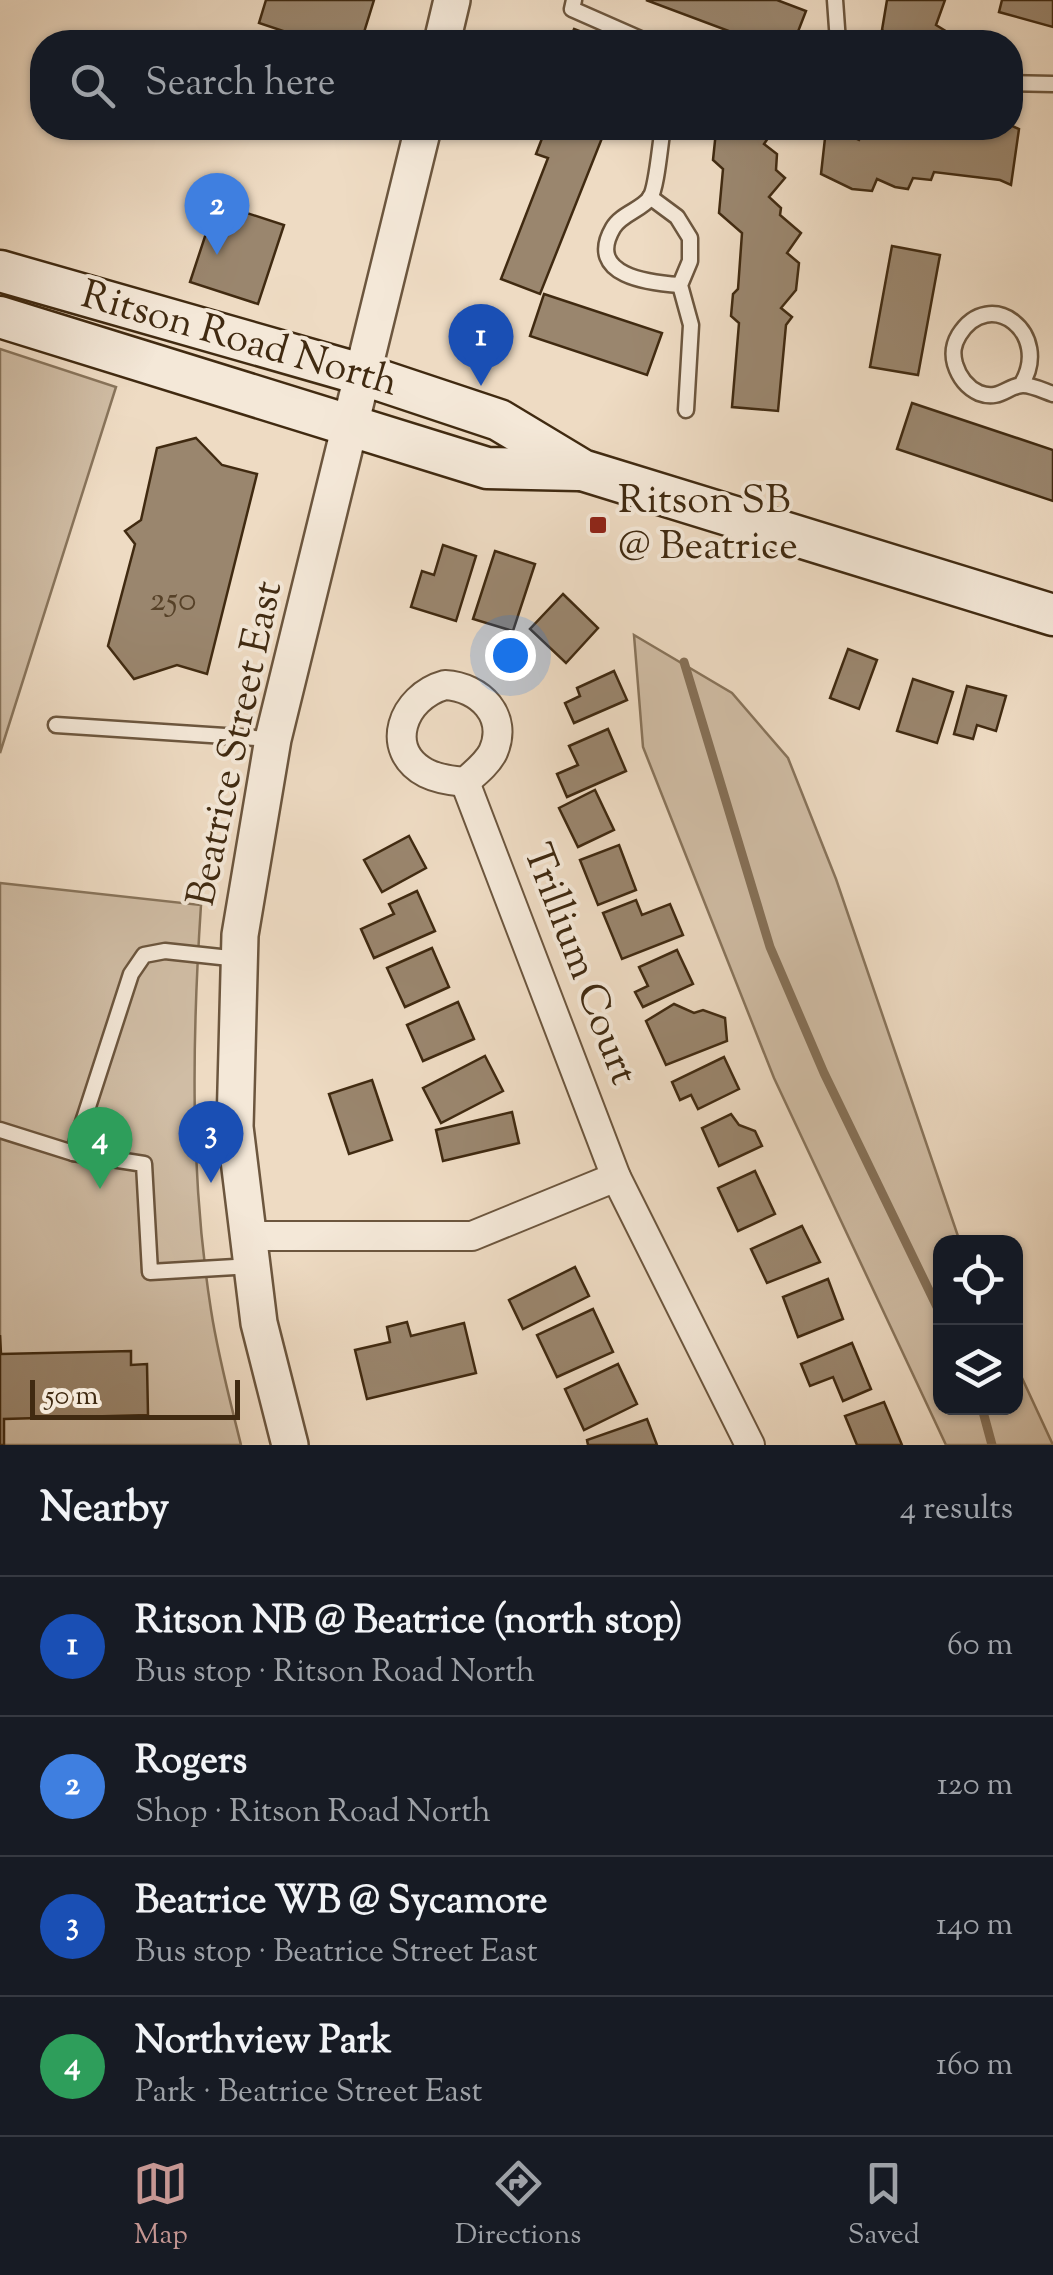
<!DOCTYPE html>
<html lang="en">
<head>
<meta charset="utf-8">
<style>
  :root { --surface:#171b24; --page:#20242c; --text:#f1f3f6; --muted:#9ea1a6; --line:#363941; --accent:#c59692 }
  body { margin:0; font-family:"Sorts Mill Goudy",serif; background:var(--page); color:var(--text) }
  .controls { position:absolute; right:30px; bottom:30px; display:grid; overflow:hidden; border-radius:20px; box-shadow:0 2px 8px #0004 }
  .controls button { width:90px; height:90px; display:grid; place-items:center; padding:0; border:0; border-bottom:2px solid var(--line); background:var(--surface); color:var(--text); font:50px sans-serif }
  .scale { position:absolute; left:30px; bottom:25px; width:210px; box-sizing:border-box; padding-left:10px; border:5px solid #402a11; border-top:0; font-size:28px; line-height:35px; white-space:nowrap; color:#402a11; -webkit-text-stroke:8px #f4e8d8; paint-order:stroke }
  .you { position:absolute; left:510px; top:655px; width:35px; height:35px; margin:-25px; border:8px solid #fff; border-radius:50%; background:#1a73e8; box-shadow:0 0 0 15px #1a73e833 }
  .badge { display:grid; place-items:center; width:65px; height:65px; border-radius:50%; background:var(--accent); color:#fff; font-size:32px; font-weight:700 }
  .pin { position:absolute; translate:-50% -82px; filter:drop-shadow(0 2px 5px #0008) }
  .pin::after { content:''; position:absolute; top:52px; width:35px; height:30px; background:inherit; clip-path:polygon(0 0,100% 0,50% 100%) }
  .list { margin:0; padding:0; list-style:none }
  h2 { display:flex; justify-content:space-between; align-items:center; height:130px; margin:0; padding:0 40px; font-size:42px }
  h2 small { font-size:32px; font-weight:400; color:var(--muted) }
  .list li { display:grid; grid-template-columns:65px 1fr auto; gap:30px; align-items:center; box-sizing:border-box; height:140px; padding:0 40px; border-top:2px solid var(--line) }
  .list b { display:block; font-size:38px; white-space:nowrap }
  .list p { margin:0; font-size:32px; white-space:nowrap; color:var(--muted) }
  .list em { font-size:32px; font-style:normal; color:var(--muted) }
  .icon { flex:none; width:55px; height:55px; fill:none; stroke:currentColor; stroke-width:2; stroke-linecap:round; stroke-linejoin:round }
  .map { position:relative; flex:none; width:1053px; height:1445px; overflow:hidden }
  .search { position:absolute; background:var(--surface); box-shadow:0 2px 8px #0004; left:30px; right:30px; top:30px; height:110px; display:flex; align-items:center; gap:25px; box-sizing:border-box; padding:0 35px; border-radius:40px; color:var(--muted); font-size:38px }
  .sheet { height:690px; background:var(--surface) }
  nav { display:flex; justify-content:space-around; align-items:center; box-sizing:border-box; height:140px; border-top:2px solid var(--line); background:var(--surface); font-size:28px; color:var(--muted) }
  nav a { display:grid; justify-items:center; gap:5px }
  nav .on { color:var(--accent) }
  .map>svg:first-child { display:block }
  .green { fill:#d0bda5; stroke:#88745b; stroke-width:2.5 }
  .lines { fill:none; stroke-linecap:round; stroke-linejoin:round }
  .stream { stroke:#857057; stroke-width:9 }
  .building { fill:#9a866e; stroke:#402a11; stroke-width:2.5 }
  .service-casing { stroke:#6c563e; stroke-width:19 }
  .minor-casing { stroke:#6c563e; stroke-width:32 }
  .tertiary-casing { stroke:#6c563e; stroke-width:40 }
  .secondary-casing { stroke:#402a11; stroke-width:45 }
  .service { stroke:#f4e8d8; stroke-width:14 }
  .minor { stroke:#f4e8d8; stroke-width:28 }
  .tertiary { stroke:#f4e8d8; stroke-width:35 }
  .secondary { stroke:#f4e8d8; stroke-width:40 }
  .poi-dot { fill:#8f2418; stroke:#f4e8d8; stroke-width:4 }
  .labels { text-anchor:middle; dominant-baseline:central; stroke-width:8; stroke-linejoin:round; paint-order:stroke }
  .number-label { font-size:35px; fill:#564128 }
  .street-label { font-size:40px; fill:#402a11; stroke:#f4e8d8 }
  .poi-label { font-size:40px; fill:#402a11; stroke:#f4e8d8; text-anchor:start }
</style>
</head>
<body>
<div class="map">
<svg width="1053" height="1445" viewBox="0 0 1053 1445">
  <rect width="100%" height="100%" fill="#eedbc3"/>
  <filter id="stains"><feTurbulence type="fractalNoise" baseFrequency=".002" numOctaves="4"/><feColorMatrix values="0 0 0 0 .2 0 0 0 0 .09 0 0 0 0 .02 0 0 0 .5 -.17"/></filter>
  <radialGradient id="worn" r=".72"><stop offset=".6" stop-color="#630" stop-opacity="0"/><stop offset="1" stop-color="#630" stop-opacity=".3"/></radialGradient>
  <!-- green -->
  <g class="green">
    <polygon points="0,349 116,387 0,753"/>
    <polygon points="634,635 732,693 788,758 836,879 960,1242 940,1242 940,1408 1016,1408 1016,1365 1053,1445 946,1445 774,1078 643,747"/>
    <path d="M0,883L201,905C192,1040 190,1176 211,1310C218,1356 230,1400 241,1445H0Z"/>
  </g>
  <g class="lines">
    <!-- stream -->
    <g class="stream">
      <polyline points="684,662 770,947 824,1073 940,1313"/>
      <polyline points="982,1408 992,1445"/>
    </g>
  </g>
  <!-- building -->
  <g class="building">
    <polygon points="266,0 374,0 361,42 316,42 259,23"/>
    <polygon points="646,0 777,0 806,11 794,42 758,42"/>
    <polygon points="887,0 945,0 936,25 949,33 947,42 901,42 882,30"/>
    <polygon points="1002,0 1053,0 1053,27 999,12"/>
    <polygon points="574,29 608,42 569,42"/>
    <polygon points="1010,125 1019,129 1011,185 1000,180 934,172 931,180 913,178 908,189 895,187 877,179 872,191 852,189 821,174 826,129 838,130 859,140 866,128 899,130 910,135 913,128 957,128 970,134 973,128"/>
    <polygon points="546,128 606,128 540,294 501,279 548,158 536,154"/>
    <polygon points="719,128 775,128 764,144 777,154 776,170 785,178 769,197 781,208 780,215 801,233 787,253 799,263 796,290 781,308 792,317 786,325 778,411 732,407 739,323 731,316 733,294 738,289 742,233 719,213 723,169 713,160 716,131"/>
    <polygon points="216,203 284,225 258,304 190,282"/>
    <polygon points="892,246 940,255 918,375 870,367"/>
    <polygon points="544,294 662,333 647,375 530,336"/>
    <polygon points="912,403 1053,450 1053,501 897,449"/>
    <polygon points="196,438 222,465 257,474 207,674 177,665 134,679 108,646 135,544 125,531 141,520 157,448"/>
    <polygon points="443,545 476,556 456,621 411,607 422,571 434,575"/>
    <polygon points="495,551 535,564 513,631 473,619"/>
    <polygon points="563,594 598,628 566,663 530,629"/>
    <polygon points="848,649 877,660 859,709 830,698"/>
    <polygon points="614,671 627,700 574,723 565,703 580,696 577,688"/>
    <polygon points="913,679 953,692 937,743 897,731"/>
    <polygon points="967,686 1006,696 996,731 977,725 973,739 954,734"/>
    <polygon points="608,729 626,771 567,797 557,774 578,765 569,746"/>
    <polygon points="595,790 614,830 578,847 559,808"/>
    <polygon points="409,836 426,868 382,892 364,860"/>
    <polygon points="619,845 636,890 598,905 580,860"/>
    <polygon points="417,891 435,931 374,958 361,929 394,914 389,904"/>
    <polygon points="636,900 642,915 670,904 683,935 622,959 603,913"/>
    <polygon points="432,948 449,987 405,1007 387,968"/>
    <polygon points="677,950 693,984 643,1007 635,992 648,986 639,967"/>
    <polygon points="458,1002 474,1039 423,1061 407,1025"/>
    <polygon points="674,1004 694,1013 703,1010 725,1018 727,1041 666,1065 646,1021"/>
    <polygon points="485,1056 503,1091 441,1123 423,1088"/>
    <polygon points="724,1057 739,1089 698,1109 691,1095 680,1100 672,1082"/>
    <polygon points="372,1080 392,1140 349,1154 329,1094"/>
    <polygon points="512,1112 519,1143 443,1161 436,1130"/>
    <polygon points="731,1114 739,1125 755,1131 762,1146 719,1166 702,1128"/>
    <polygon points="755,1171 775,1214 738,1231 718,1188"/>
    <polygon points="802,1226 820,1262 767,1283 751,1249"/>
    <polygon points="575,1267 589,1296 523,1329 509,1300"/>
    <polygon points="828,1279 843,1319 798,1337 783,1297"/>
    <polygon points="593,1309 613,1352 557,1377 537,1335"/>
    <polygon points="407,1322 411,1336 464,1323 476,1373 367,1399 355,1350 390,1342 387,1327"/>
    <polygon points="0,1335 1,1354 131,1351 131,1365 147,1364 148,1415 4,1419 4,1445 0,1445"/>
    <polygon points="852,1343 871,1389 843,1401 833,1377 810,1386 801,1364"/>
    <polygon points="618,1364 637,1404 584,1430 565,1389"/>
    <polygon points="884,1402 902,1445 857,1445 845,1416"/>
    <polygon points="647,1419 657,1445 588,1445 587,1440"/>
  </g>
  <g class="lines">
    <!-- service casing -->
    <g class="service-casing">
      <g id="service">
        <polyline points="574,0 572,9 647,42"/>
        <polyline points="835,0 838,42"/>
        <polyline points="1010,83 1053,84"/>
        <path d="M663,128C660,143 657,187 650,198C641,210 621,214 613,228C585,276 650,283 680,285"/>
        <polyline points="650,197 677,217 690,238 690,261 680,285 691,325 686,410"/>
        <path d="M1021,385C1053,334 990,285 959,335C953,345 952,353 955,364C959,377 966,387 979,393C1000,401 1008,385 1023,385C1032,385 1044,391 1053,394"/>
        <polyline points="56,725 270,739"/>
        <polyline points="0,1130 73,1153 144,1164 150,1272 252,1266"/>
        <polyline points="73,1153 131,974 144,955 165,951 239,959"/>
      </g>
    </g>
    <!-- minor casing -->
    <g class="minor-casing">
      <g id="minor">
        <path d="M445,685C480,687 509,716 493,752C487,764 475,773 465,782C452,781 438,779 426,773C383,750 402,697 445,685Z"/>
        <polyline points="465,782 616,1177"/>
        <polyline points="249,1236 472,1236 616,1177 750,1445"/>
      </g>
    </g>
    <!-- tertiary casing -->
    <g class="tertiary-casing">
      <g id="tertiary">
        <polyline points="442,42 452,0"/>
        <polyline points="290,1445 259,1323 235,1127 240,935 273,739 423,128"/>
      </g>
    </g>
    <!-- secondary casing -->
    <g class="secondary-casing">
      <g id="secondary">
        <polyline points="0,271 364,375 499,420 582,470 1053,615"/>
        <polyline points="0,317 487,468 578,470"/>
      </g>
    </g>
    <!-- service -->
    <use href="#service" class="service"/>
    <!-- minor -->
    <use href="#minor" class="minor"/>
    <!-- tertiary -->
    <use href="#tertiary" class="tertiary"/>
    <!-- secondary -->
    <use href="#secondary" class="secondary"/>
  </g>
  <!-- markers -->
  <rect class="poi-dot" x="588" y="515" width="20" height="20" rx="5"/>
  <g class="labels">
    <!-- number labels -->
    <g class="number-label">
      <text x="173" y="601">250</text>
    </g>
    <!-- street labels -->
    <g class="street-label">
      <text transform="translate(239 341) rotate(16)">Ritson Road North</text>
      <text transform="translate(237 744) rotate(-78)">Beatrice Street East</text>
      <text transform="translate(578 965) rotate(69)">Trillium Court</text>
    </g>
    <!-- poi labels -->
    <g class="poi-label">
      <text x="618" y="502">Ritson SB<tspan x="618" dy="46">@ Beatrice</tspan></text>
    </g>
  </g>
  <rect width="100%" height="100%" filter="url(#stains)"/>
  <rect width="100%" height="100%" fill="url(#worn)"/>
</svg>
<div class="controls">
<button><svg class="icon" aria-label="locate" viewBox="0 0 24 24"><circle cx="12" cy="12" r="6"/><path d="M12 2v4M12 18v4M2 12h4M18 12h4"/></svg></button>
<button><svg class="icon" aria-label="layers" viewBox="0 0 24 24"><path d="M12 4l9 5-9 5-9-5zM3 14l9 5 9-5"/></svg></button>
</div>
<div class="scale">50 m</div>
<div class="you"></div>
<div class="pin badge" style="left:481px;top:386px;background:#1a4fb4">1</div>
<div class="pin badge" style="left:217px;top:255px;background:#3f7fe0">2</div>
<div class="pin badge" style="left:211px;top:1183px;background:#1a4fb4">3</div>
<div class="pin badge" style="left:100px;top:1189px;background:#2e9e5b">4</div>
<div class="search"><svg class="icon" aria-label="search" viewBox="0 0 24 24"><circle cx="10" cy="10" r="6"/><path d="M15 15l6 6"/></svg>Search here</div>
</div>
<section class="sheet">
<h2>Nearby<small>4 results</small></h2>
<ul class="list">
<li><span class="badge" style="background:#1a4fb4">1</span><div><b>Ritson NB @ Beatrice (north stop)</b><p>Bus stop · Ritson Road North</p></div><em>60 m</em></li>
<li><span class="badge" style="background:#3f7fe0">2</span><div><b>Rogers</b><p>Shop · Ritson Road North</p></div><em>120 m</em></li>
<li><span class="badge" style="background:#1a4fb4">3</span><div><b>Beatrice WB @ Sycamore</b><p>Bus stop · Beatrice Street East</p></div><em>140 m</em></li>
<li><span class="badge" style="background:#2e9e5b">4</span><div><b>Northview Park</b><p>Park · Beatrice Street East</p></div><em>160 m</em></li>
</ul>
</section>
<nav>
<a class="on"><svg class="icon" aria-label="map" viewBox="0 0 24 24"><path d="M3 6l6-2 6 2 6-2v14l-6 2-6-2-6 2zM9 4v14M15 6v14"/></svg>Map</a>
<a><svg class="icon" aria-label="directions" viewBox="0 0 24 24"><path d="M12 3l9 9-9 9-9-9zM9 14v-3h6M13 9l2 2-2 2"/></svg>Directions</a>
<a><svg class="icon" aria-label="saved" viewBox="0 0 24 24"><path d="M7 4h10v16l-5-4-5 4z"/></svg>Saved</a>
</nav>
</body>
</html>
